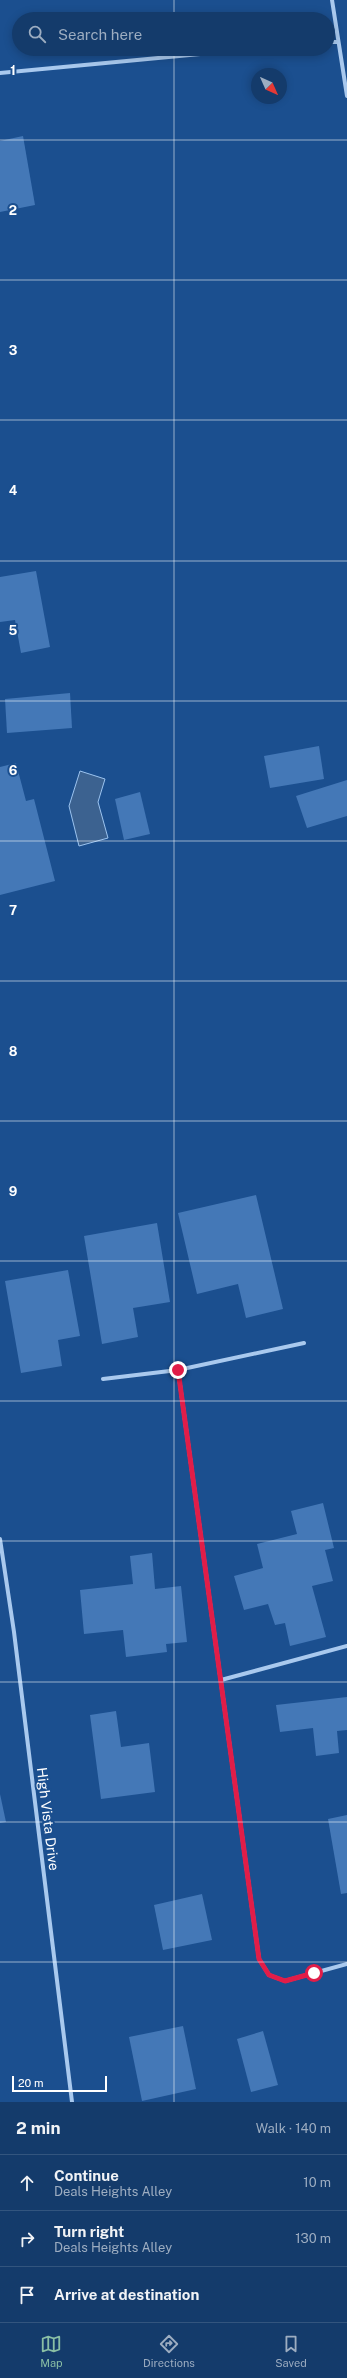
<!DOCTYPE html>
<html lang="en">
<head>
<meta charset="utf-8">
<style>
  :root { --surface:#143b6b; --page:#214673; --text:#f1f3f6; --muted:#9dadc1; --line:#33557e; --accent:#8abfa5 }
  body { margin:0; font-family:"Public Sans",sans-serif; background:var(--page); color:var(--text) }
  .compass { position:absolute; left:251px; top:68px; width:36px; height:36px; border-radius:50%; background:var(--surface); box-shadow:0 2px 10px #0003; rotate:135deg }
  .scale { position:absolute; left:12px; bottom:10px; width:95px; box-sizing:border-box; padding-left:4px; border:2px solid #fff; border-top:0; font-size:11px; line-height:14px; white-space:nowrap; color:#fff; -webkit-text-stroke:3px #1b4f8f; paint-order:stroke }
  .stop { position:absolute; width:12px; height:12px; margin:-9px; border:3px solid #e11d48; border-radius:50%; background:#fff }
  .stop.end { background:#e11d48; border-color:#fff; box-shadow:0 1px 4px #0008 }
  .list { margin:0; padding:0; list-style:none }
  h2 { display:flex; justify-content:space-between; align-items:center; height:52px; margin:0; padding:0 16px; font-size:17px }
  h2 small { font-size:13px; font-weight:400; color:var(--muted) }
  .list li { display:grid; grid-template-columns:26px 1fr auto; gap:12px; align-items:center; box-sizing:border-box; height:56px; padding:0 16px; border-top:1px solid var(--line) }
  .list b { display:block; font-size:15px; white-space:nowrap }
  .list p { margin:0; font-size:13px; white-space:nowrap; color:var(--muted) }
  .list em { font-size:13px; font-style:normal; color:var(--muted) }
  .icon { flex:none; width:22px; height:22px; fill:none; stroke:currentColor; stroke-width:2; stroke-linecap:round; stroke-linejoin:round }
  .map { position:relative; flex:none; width:347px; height:2102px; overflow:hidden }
  .search { position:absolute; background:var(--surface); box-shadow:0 2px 10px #0003; left:12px; right:12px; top:12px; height:44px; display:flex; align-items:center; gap:10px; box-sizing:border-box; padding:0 14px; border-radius:22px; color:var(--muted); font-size:15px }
  .sheet { height:220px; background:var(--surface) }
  nav { display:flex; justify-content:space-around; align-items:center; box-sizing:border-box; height:56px; border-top:1px solid var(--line); background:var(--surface); font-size:11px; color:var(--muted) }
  nav a { display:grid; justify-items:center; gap:2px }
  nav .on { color:var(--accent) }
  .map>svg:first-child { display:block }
  .water { fill:#3c6290; stroke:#9cc4f0 }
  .building { fill:#4478b7 }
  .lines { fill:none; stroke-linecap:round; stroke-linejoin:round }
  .minor { stroke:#a9c9ee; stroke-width:4 }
  .route { stroke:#e11d48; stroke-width:5 }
  .grid { fill:none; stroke:#fff; stroke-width:1; stroke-opacity:0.55 }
  .labels { text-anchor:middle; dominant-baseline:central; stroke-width:4; stroke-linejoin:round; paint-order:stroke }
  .street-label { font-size:14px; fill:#fff; stroke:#1b4f8f }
  .grid-label { font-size:13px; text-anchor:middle; font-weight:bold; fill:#fff; stroke:#1b4f8f; stroke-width:4; stroke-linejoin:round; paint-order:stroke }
</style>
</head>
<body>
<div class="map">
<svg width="347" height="2102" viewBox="0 0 347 2102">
  <rect width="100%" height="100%" fill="#1b4f8f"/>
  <!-- water -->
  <polygon class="water" points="80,771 105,779 98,802 108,838 79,846 69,806"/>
  <!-- building -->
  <g class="building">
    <polygon points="23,136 35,205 0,212 0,141"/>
    <polygon points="36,571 50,647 21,653 15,620 0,622 0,577"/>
    <polygon points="70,693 72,728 7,733 5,699"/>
    <polygon points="319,746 324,779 270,788 264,756"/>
    <polygon points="16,763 26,801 34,799 55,881 0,895 0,767"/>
    <polygon points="347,780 347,816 307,828 296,796"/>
    <polygon points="140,792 150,834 124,840 115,799"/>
    <polygon points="256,1195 283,1309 246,1318 238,1284 197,1294 178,1213"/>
    <polygon points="157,1223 170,1302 133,1308 138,1337 102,1344 84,1236"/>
    <polygon points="68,1270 80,1336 58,1340 62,1366 21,1373 5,1281"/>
    <polygon points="323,1503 334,1548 325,1550 333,1581 312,1586 326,1637 290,1646 285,1623 275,1625 268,1604 244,1610 234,1576 263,1568 257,1544 297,1534 291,1511"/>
    <polygon points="152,1553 155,1589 181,1586 187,1642 166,1644 167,1652 126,1657 123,1630 84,1634 80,1590 133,1584 130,1556"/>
    <polygon points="347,1697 347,1730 337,1731 339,1753 316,1756 313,1728 280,1732 276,1705"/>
    <polygon points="116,1711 121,1747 149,1743 155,1792 101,1799 90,1715"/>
    <polygon points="0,1794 6,1822 0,1823"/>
    <polygon points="347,1815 347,1893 341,1894 328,1819"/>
    <polygon points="202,1894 212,1940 163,1950 154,1905"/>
    <polygon points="183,2026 196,2089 142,2101 129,2037"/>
    <polygon points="263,2031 278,2085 251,2092 237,2039"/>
  </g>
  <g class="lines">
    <!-- minor -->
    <g class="minor">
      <polyline points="332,0 347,96"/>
      <polyline points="328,42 337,42"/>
      <polyline points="0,73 253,49"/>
      <polyline points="178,1370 259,1959 269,1975 285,1981 347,1964"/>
      <polyline points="103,1379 178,1370 304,1343"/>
      <polyline points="0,1539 14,1632 72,2102"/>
      <polyline points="221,1680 347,1646"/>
    </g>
  </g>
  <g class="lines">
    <!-- route -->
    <polyline class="route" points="178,1370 259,1959 269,1975 285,1981 314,1973"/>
  </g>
  <!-- grid -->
  <path class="grid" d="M174,0V19M174,49V2102M0,140H347M0,280H347M0,420H347M0,561H347M0,701H347M0,841H347M0,981H347M0,1121H347M0,1261H347M0,1401H347M0,1541H347M0,1682H347M0,1822H347M0,1962H347"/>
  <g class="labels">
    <!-- street labels -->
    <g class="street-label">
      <text transform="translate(48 1819) rotate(83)">High Vista Drive</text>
    </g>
  </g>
  <g class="grid-label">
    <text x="13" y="75">1</text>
    <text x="13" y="215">2</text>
    <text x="13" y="355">3</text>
    <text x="13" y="495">4</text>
    <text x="13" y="635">5</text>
    <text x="13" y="775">6</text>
    <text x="13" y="915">7</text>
    <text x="13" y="1056">8</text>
    <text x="13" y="1196">9</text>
  </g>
</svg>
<svg class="compass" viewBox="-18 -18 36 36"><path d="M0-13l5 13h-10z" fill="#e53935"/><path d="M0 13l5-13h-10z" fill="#9dadc1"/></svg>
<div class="scale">20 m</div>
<div class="stop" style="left:314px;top:1973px"></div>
<div class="stop end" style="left:178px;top:1370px"></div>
<div class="search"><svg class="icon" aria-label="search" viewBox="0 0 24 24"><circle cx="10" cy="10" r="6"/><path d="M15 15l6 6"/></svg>Search here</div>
</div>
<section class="sheet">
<h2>2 min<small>Walk · 140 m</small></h2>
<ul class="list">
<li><svg class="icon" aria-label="ahead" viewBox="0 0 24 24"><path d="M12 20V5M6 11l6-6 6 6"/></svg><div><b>Continue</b><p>Deals Heights Alley</p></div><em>10 m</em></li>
<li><svg class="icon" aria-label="right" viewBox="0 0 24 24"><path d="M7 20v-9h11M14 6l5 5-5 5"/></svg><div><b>Turn right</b><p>Deals Heights Alley</p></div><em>130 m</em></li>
<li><svg class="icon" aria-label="arrive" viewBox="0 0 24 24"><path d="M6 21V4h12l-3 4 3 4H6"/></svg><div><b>Arrive at destination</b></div></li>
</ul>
</section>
<nav>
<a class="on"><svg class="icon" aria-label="map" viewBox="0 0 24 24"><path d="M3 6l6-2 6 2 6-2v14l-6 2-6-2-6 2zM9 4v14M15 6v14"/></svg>Map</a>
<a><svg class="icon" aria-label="directions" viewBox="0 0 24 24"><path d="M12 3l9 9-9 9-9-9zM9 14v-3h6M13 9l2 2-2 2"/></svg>Directions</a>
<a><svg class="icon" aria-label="saved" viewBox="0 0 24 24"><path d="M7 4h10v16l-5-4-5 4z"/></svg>Saved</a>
</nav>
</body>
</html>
